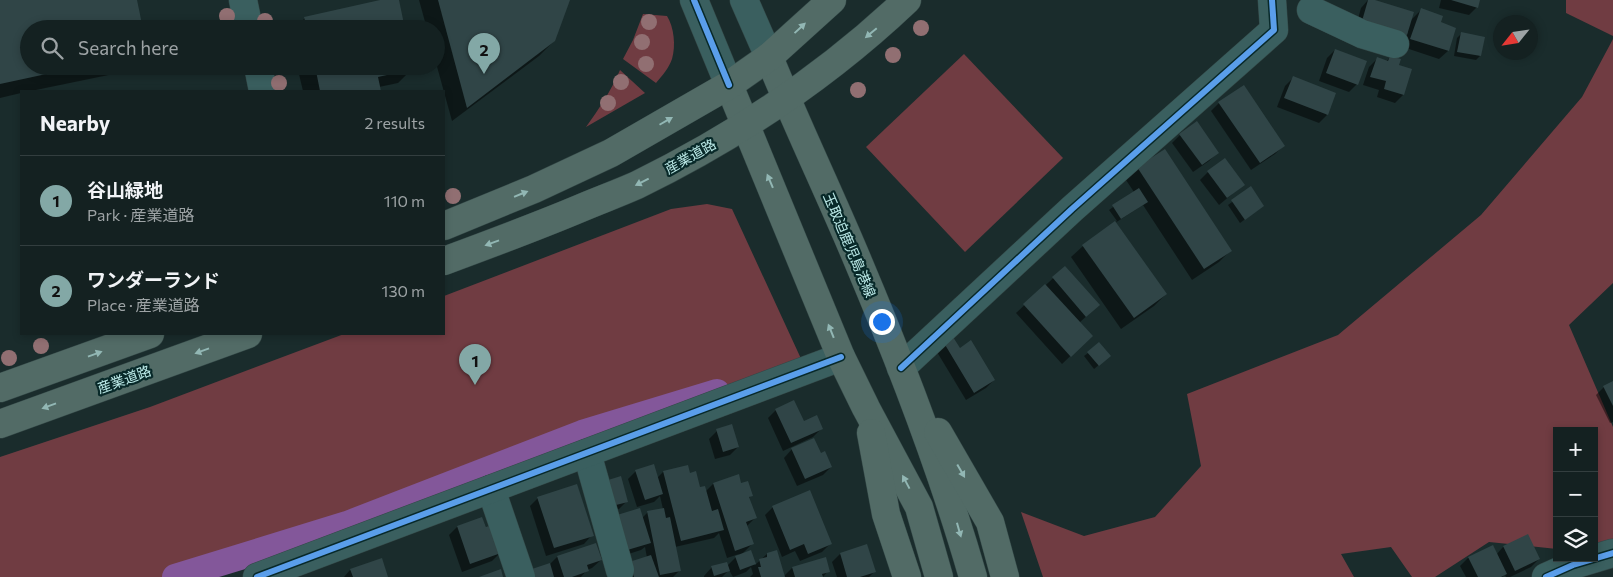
<!DOCTYPE html>
<html lang="en">
<head>
<meta charset="utf-8">
<style>
  :root { --surface:#142121; --page:#212e2e; --text:#f1f3f6; --muted:#9da3a5; --line:#333e3f; --accent:#83a8a6 }
  body { margin:0; font-family:Commissioner,"Noto Sans JP",sans-serif; background:var(--page); color:var(--text) }
  .controls { position:absolute; right:15px; bottom:15px; display:grid; overflow:hidden; border-radius:0px; box-shadow:0 2px 8px #0003 }
  .controls button { width:45px; height:45px; display:grid; place-items:center; padding:0; border:0; border-bottom:1px solid var(--line); background:var(--surface); color:var(--text); font:25px sans-serif }
  .compass { position:absolute; left:1493px; top:15px; width:45px; height:45px; border-radius:50%; background:var(--surface); box-shadow:0 2px 8px #0003; rotate:240deg }
  .you { position:absolute; left:881px; top:321px; width:18px; height:18px; margin:-12px; border:4px solid #fff; border-radius:50%; background:#1a73e8; box-shadow:0 0 0 8px #1a73e833 }
  .badge { display:grid; place-items:center; width:32px; height:32px; border-radius:50%; background:var(--accent); color:#111; font-size:16px; font-weight:700 }
  .pin { position:absolute; translate:-50% -41px; filter:drop-shadow(0 1px 2px #0008) }
  .pin::after { content:''; position:absolute; top:26px; width:18px; height:15px; background:inherit; clip-path:polygon(0 0,100% 0,50% 100%) }
  .list { margin:0; padding:0; list-style:none }
  h2 { display:flex; justify-content:space-between; align-items:center; height:65px; margin:0; padding:0 20px; font-size:21px }
  h2 small { font-size:16px; font-weight:400; color:var(--muted) }
  .list li { display:grid; grid-template-columns:32px 1fr auto; gap:15px; align-items:center; box-sizing:border-box; height:90px; padding:0 20px; border-top:1px solid var(--line) }
  .list b { display:block; font-size:19px; white-space:nowrap }
  .list p { margin:0; font-size:16px; white-space:nowrap; color:var(--muted) }
  .list em { font-size:16px; font-style:normal; color:var(--muted) }
  .icon { flex:none; width:28px; height:28px; fill:none; stroke:currentColor; stroke-width:2; stroke-linecap:round; stroke-linejoin:round }
  .map { position:relative; flex:none; width:1613px; height:577px; overflow:hidden }
  .search { position:absolute; background:var(--surface); box-shadow:0 2px 8px #0003; left:20px; top:20px; width:425px; height:55px; display:flex; align-items:center; gap:12px; box-sizing:border-box; padding:0 18px; border-radius:28px; color:var(--muted); font-size:19px }
  .panel { position:absolute; background:var(--surface); box-shadow:0 2px 8px #0003; left:20px; top:90px; width:425px; height:245px; border-radius:0px }
  .map>svg:first-child { display:block }
  .green { fill:#703c42 }
  .shadow { fill:#0007 }
  .lines { fill:none; stroke-linecap:round; stroke-linejoin:round }
  .canal { stroke:#83579a; stroke-width:26 }
  .building { fill:#304547 }
  .minor-casing { stroke:#334746; stroke-width:29 }
  .major-casing { stroke:#334746; stroke-width:29 }
  .minor { stroke:#3a5f5f; stroke-width:28 }
  .major { stroke:#526b66; stroke-width:28 }
  .cycleway-casing { stroke:#082929; stroke-width:9 }
  .cycleway { stroke:#5a9eea; stroke-width:6 }
  .tree { fill:#916f72 }
  .oneway { fill:#92b7b4 }
  .labels { text-anchor:middle; dominant-baseline:central; stroke-width:4.5; stroke-linejoin:round; paint-order:stroke }
  .street-label { font-size:14px; fill:#bceae8; stroke:#082929 }
</style>
</head>
<body>
<div class="map">
<svg width="1613" height="577" viewBox="0 0 1613 577">
  <rect width="100%" height="100%" fill="#1a2c2c"/>
  <!-- green -->
  <g class="green">
    <polygon points="1566,0 1613,0 1613,36 1566,13"/>
    <path d="M643,14L667,16C674,27 676,46 672,59C669,68 662,76 656,83L623,59L633,40Z"/>
    <polygon points="1613,39 1613,283 1569,325 1613,427 1613,552 1594,554 1594,431 1557,431 1557,549 1489,542 1435,577 1412,577 1391,547 1341,554 1354,577 1043,577 1021,512 1084,536 1155,517 1201,466 1187,394 1338,335 1481,215 1582,97"/>
    <polygon points="964,54 1063,158 965,252 866,147"/>
    <path d="M620,70L645,93L586,127C599,109 611,91 620,70Z"/>
    <polygon points="707,204 732,209 803,363 215,577 0,577 0,457 150,407 344,334 444,334 444,296 671,209"/>
  </g>
  <!-- shadow -->
  <g class="shadow">
    <polygon points="0,0 135,0 29,29 29,66 132,66 128,71 31,91 21,91 21,93 0,98"/>
    <polygon points="386,0 397,0 404,29 294,29 305,18"/>
    <polygon points="419,0 569,0 554,41 539,56 452,121 436,63 436,29 427,29"/>
    <polygon points="1368,0 1410,21 1421,10 1439,23 1455,28 1448,51 1439,59 1403,47 1408,31 1398,42 1355,29 1361,8"/>
    <polygon points="1441,0 1479,0 1477,7 1469,15 1439,8"/>
    <polygon points="1461,34 1480,56 1476,60 1454,56 1457,38"/>
    <polygon points="1335,50 1357,84 1349,92 1319,81 1327,58"/>
    <polygon points="1390,57 1398,66 1403,95 1395,103 1377,97 1379,90 1363,85 1369,67 1377,59 1386,62"/>
    <polygon points="297,66 412,66 412,69 398,83 379,87 380,91 303,91"/>
    <polygon points="1293,78 1327,115 1319,123 1277,107 1285,86"/>
    <polygon points="1219,103 1283,146 1275,154 1251,170 1211,111"/>
    <polygon points="1180,135 1217,153 1209,161 1193,172 1172,143"/>
    <polygon points="1138,168 1230,251 1219,262 1192,280 1143,205 1115,223 1166,294 1154,306 1121,329 1071,257 1083,246 1117,221 1109,210 1134,192 1126,180"/>
    <polygon points="1208,172 1243,185 1219,205 1200,180"/>
    <polygon points="1251,188 1263,206 1240,223 1228,205"/>
    <polygon points="1065,267 1090,313 1079,323 1083,344 1062,364 1016,313"/>
    <polygon points="945,344 959,349 994,380 986,388 966,400 937,352"/>
    <polygon points="1088,353 1105,360 1094,369 1084,356"/>
    <polygon points="1613,382 1613,422 1610,423 1596,395 1604,387"/>
    <polygon points="776,410 804,422 821,429 813,437 783,451 768,418"/>
    <polygon points="717,431 738,447 730,455 715,459 709,439"/>
    <polygon points="792,449 831,467 823,475 797,486 784,458"/>
    <polygon points="636,471 657,478 663,472 689,474 700,489 705,492 713,484 738,476 740,484 751,495 749,498 755,518 747,526 752,544 741,555 750,552 755,565 767,554 783,577 792,568 828,571 823,577 750,577 753,574 751,567 746,572 733,577 729,570 722,577 704,577 704,576 712,567 727,566 739,554 727,558 719,533 714,538 675,547 680,570 673,577 624,577 647,558 645,547 641,550 616,558 642,518 648,512 663,509 660,496 654,502 637,507 628,479"/>
    <polygon points="597,490 627,501 619,509 604,513"/>
    <polygon points="538,498 592,535 584,544 546,556 530,506"/>
    <polygon points="773,507 830,544 822,552 800,561 795,551 782,557 765,515"/>
    <polygon points="482,519 500,553 492,561 462,572 449,535 457,527"/>
    <polygon points="1527,536 1539,559 1531,567 1510,577 1506,577 1505,575 1502,577 1466,577 1460,566 1468,558 1496,555 1503,547"/>
    <polygon points="595,544 601,560 592,568 587,570 581,577 523,577 549,565 557,557"/>
    <polygon points="840,554 874,572 869,577 837,577 832,562"/>
    <polygon points="350,570 387,577 344,577"/>
  </g>
  <g class="lines">
    <!-- canal -->
    <polyline class="canal" points="175,577 347,524 582,433 717,392"/>
  </g>
  <!-- building -->
  <g class="building">
    <polygon points="0,0 137,0 143,29 29,29 29,66 79,67 0,84"/>
    <polygon points="380,0 399,0 405,29 307,29 304,17"/>
    <polygon points="438,0 570,0 555,41 467,108"/>
    <polygon points="1368,0 1375,0 1414,12 1407,35 1362,21"/>
    <polygon points="1451,0 1480,0 1478,8"/>
    <polygon points="1421,8 1443,16 1441,22 1456,28 1449,51 1410,39"/>
    <polygon points="1461,32 1485,37 1481,56 1457,52"/>
    <polygon points="1335,49 1367,61 1358,85 1326,73"/>
    <polygon points="1390,56 1401,59 1399,65 1412,69 1404,95 1384,89 1386,81 1370,77 1377,57 1388,61"/>
    <polygon points="315,66 413,66 414,69 378,77 381,91 320,91"/>
    <polygon points="1293,76 1336,93 1328,115 1284,98"/>
    <polygon points="1244,85 1285,146 1260,163 1218,102"/>
    <polygon points="1197,121 1219,153 1202,165 1179,134"/>
    <polygon points="1165,149 1232,251 1204,269 1137,167"/>
    <polygon points="1225,158 1245,185 1227,198 1207,171"/>
    <polygon points="1251,186 1264,206 1245,220 1231,200"/>
    <polygon points="1139,188 1148,202 1121,219 1112,205"/>
    <polygon points="1115,221 1167,294 1134,318 1082,245"/>
    <polygon points="1065,266 1100,305 1086,317 1052,277"/>
    <polygon points="1045,284 1093,336 1071,357 1023,304"/>
    <polygon points="953,337 960,348 971,340 995,380 974,393 944,343"/>
    <polygon points="1099,342 1111,356 1099,366 1087,352"/>
    <polygon points="1613,381 1613,406 1603,386"/>
    <polygon points="794,400 804,421 817,415 823,429 791,443 775,409"/>
    <polygon points="732,424 739,447 723,452 716,429"/>
    <polygon points="814,438 821,453 825,451 832,467 805,479 791,448"/>
    <polygon points="654,464 663,494 645,500 635,470"/>
    <polygon points="688,465 690,473 696,471 700,487 705,486 712,511 718,509 724,530 681,541 663,471"/>
    <polygon points="739,474 741,483 748,481 753,496 749,497 757,518 746,522 754,544 735,551 713,483"/>
    <polygon points="621,476 628,502 612,506 605,481"/>
    <polygon points="577,484 594,536 554,548 537,497"/>
    <polygon points="810,490 832,544 808,554 804,544 790,550 772,506"/>
    <polygon points="640,508 651,543 624,551 617,515"/>
    <polygon points="664,508 666,518 670,517 681,571 660,575 647,511"/>
    <polygon points="482,517 486,527 492,525 501,553 470,564 457,526"/>
    <polygon points="1528,534 1540,559 1515,571 1503,546"/>
    <polygon points="596,543 602,560 587,565 589,571 572,577 564,577 557,556"/>
    <polygon points="867,544 876,572 860,577 847,577 840,553"/>
    <polygon points="1493,545 1507,574 1501,577 1478,577 1468,557"/>
    <polygon points="751,550 756,564 740,570 735,556"/>
    <polygon points="777,550 785,577 761,577 758,567 761,567 759,559 767,557 767,553"/>
    <polygon points="651,555 659,577 634,577 629,562"/>
    <polygon points="826,557 830,572 822,574 823,577 795,577 792,567"/>
    <polygon points="382,558 388,577 353,577 350,569"/>
    <polygon points="727,562 730,571 714,576 711,566"/>
    <polygon points="550,563 554,577 531,577 529,570"/>
    <polygon points="501,569 503,577 479,577"/>
  </g>
  <g class="lines">
    <!-- minor casing -->
    <g class="minor-casing">
      <g id="minor">
        <polyline points="243,0 249,29"/>
        <polyline points="694,0 729,85"/>
        <polyline points="744,0 769,57"/>
        <polyline points="1311,10 1362,34 1395,44"/>
        <polyline points="258,66 263,91"/>
        <polyline points="901,368 1072,209 1274,30 1272,0"/>
        <polyline points="587,453 620,570"/>
        <polyline points="491,489 521,577"/>
        <polyline points="257,577 841,357"/>
        <polyline points="1546,577 1573,565 1613,553"/>
      </g>
    </g>
    <!-- major casing -->
    <g class="major-casing">
      <g id="major">
        <path d="M769,57C797,126 829,192 857,259C901,363 942,469 973,577"/>
        <polyline points="729,85 841,357 866,408 919,507 939,577"/>
        <polyline points="444,226 534,189 611,153 729,85 769,57 832,0"/>
        <path d="M444,261C490,244 536,227 581,208C600,200 619,193 637,185C735,137 828,75 907,0"/>
        <polyline points="0,388 150,334"/>
        <polyline points="0,424 248,334"/>
        <polyline points="938,432 990,522 1005,577"/>
        <polyline points="871,433 886,514 907,577"/>
      </g>
    </g>
    <!-- minor -->
    <use href="#minor" class="minor"/>
    <!-- major -->
    <use href="#major" class="major"/>
    <!-- cycleway casing -->
    <g class="cycleway-casing">
      <g id="cycleway">
        <polyline points="694,0 729,85"/>
        <polyline points="901,368 1072,209 1274,30 1272,0"/>
        <polyline points="257,577 841,357"/>
        <polyline points="1546,577 1573,565 1613,553"/>
      </g>
    </g>
    <!-- cycleway -->
    <use href="#cycleway" class="cycleway"/>
  </g>
  <!-- trees -->
  <g class="tree">
    <circle cx="227" cy="16" r="8"/>
    <circle cx="265" cy="21" r="8"/>
    <circle cx="649" cy="22" r="8"/>
    <circle cx="921" cy="28" r="8"/>
    <circle cx="642" cy="42" r="8"/>
    <circle cx="893" cy="55" r="8"/>
    <circle cx="646" cy="64" r="8"/>
    <circle cx="621" cy="82" r="8"/>
    <circle cx="279" cy="83" r="8"/>
    <circle cx="858" cy="90" r="8"/>
    <circle cx="608" cy="103" r="8"/>
    <circle cx="453" cy="196" r="8"/>
    <circle cx="41" cy="346" r="8"/>
    <circle cx="9" cy="358" r="8"/>
  </g>
  <!-- one-way arrows -->
  <defs><path id="oneway-solid" d="M-6-.8H1V-3.2L6.5 0L1 3.2V.8H-6Z" transform="scale(1.25)"/></defs>
  <g class="oneway">
    <use href="#oneway-solid" transform="translate(800 28) rotate(-43)"/>
    <use href="#oneway-solid" transform="translate(871 33) rotate(140)"/>
    <use href="#oneway-solid" transform="translate(666 121) rotate(-30)"/>
    <use href="#oneway-solid" transform="translate(770 181) rotate(-113)"/>
    <use href="#oneway-solid" transform="translate(642 182) rotate(153)"/>
    <use href="#oneway-solid" transform="translate(521 194) rotate(-22)"/>
    <use href="#oneway-solid" transform="translate(492 243) rotate(160)"/>
    <use href="#oneway-solid" transform="translate(831 331) rotate(-112)"/>
    <use href="#oneway-solid" transform="translate(202 351) rotate(160)"/>
    <use href="#oneway-solid" transform="translate(95 354) rotate(-20)"/>
    <use href="#oneway-solid" transform="translate(49 406) rotate(160)"/>
    <use href="#oneway-solid" transform="translate(961 471) rotate(60)"/>
    <use href="#oneway-solid" transform="translate(906 482) rotate(-118)"/>
    <use href="#oneway-solid" transform="translate(959 530) rotate(74)"/>
  </g>
  <g class="labels">
    <!-- street labels -->
    <g class="street-label">
      <text transform="translate(690 156) rotate(-29)">産業道路</text>
      <text transform="translate(850 245) rotate(67)">玉取迫鹿児島港線</text>
      <text transform="translate(124 379) rotate(-20)">産業道路</text>
    </g>
  </g>
</svg>
<div class="controls">
<button>+</button>
<button>−</button>
<button><svg class="icon" aria-label="layers" viewBox="0 0 24 24"><path d="M12 4l9 5-9 5-9-5zM3 14l9 5 9-5"/></svg></button>
</div>
<svg class="compass" viewBox="-18 -18 36 36"><path d="M0-13l5 13h-10z" fill="#e53935"/><path d="M0 13l5-13h-10z" fill="#9da3a5"/></svg>
<div class="you"></div>
<div class="pin badge" style="left:475px;top:385px">1</div>
<div class="pin badge" style="left:484px;top:74px">2</div>
<div class="search"><svg class="icon" aria-label="search" viewBox="0 0 24 24"><circle cx="10" cy="10" r="6"/><path d="M15 15l6 6"/></svg>Search here</div>
<section class="panel">
<h2>Nearby<small>2 results</small></h2>
<ul class="list">
<li><span class="badge">1</span><div><b>谷山緑地</b><p>Park · 産業道路</p></div><em>110 m</em></li>
<li><span class="badge">2</span><div><b>ワンダーランド</b><p>Place · 産業道路</p></div><em>130 m</em></li>
</ul>
</section>
</div>
</body>
</html>
